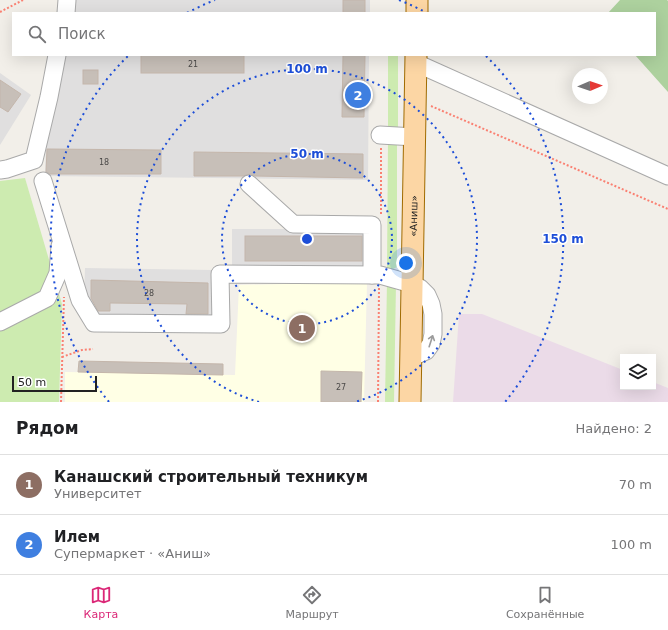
<!DOCTYPE html>
<html lang="ru">
<head>
<meta charset="utf-8">
<style>
  :root { --surface:#fff; --page:#f2f2f2; --text:#202124; --muted:#757577; --line:#e0e0e0; --accent:#db2777 }
  body { margin:0; font-family:"DejaVu Sans",sans-serif; background:var(--page); color:var(--text) }
  .controls { position:absolute; right:12px; bottom:12px; display:grid; overflow:hidden; border-radius:0px; box-shadow:0 4px 16px #0002 }
  .controls button { width:36px; height:36px; display:grid; place-items:center; padding:0; border:0; border-bottom:1px solid var(--line); background:var(--surface); color:var(--text); font:20px sans-serif }
  .compass { position:absolute; left:572px; top:68px; width:36px; height:36px; border-radius:50%; background:var(--surface); box-shadow:0 4px 16px #0002; rotate:88deg }
  .scale { position:absolute; left:12px; bottom:10px; width:85px; box-sizing:border-box; padding-left:4px; border:2px solid #222; border-top:0; font-size:11px; line-height:14px; white-space:nowrap; color:#222; -webkit-text-stroke:3px #fff; paint-order:stroke }
  .you { position:absolute; left:406px; top:263px; width:14px; height:14px; margin:-10px; border:3px solid #fff; border-radius:50%; background:#1a73e8; box-shadow:0 0 0 6px #1a73e833 }
  .badge { display:grid; place-items:center; width:26px; height:26px; border-radius:50%; background:var(--accent); color:#fff; font-size:13px; font-weight:700 }
  .pin { position:absolute; translate:-50% -50%; border:2px solid #fff; box-shadow:0 1px 4px #0006 }
  .list { margin:0; padding:0; list-style:none }
  h2 { display:flex; justify-content:space-between; align-items:center; height:52px; margin:0; padding:0 16px; font-size:17px }
  h2 small { font-size:13px; font-weight:400; color:var(--muted) }
  .list li { display:grid; grid-template-columns:26px 1fr auto; gap:12px; align-items:center; box-sizing:border-box; height:60px; padding:0 16px; border-top:1px solid var(--line) }
  .list b { display:block; font-size:15px; white-space:nowrap }
  .list p { margin:0; font-size:13px; white-space:nowrap; color:var(--muted) }
  .list em { font-size:13px; font-style:normal; color:var(--muted) }
  .icon { flex:none; width:22px; height:22px; fill:none; stroke:currentColor; stroke-width:2; stroke-linecap:round; stroke-linejoin:round }
  .map { position:relative; flex:none; width:668px; height:402px; overflow:hidden }
  .search { position:absolute; background:var(--surface); box-shadow:0 4px 16px #0002; left:12px; right:12px; top:12px; height:44px; display:flex; align-items:center; gap:10px; box-sizing:border-box; padding:0 14px; border-radius:0px; color:var(--muted); font-size:15px }
  .sheet { height:172px; background:var(--surface) }
  nav { display:flex; justify-content:space-around; align-items:center; box-sizing:border-box; height:56px; border-top:1px solid var(--line); background:var(--surface); font-size:11px; color:var(--muted) }
  nav a { display:grid; justify-items:center; gap:2px }
  nav .on { color:var(--accent) }
  .map>svg:first-child { display:block }
  .residential { fill:#e0dfdf }
  .industrial { fill:#ebdbe8 }
  .education { fill:#ffffe5 }
  .grass { fill:#cdebb0 }
  .forest { fill:#add19e }
  .building { fill:#c7bfb8; stroke:#c4b6ab }
  .lines { fill:none; stroke-linecap:round; stroke-linejoin:round }
  .minor-casing { stroke:#a9a9a9; stroke-width:19 }
  .major-casing { stroke:#a06b00; stroke-width:23 }
  .path { stroke:#fa8072; stroke-width:2; stroke-dasharray:2 2; stroke-linecap:butt }
  .minor { stroke:#fff; stroke-width:17 }
  .major { stroke:#fcd6a4; stroke-width:21 }
  .oneway { stroke:#9c9c9c }
  .ring { fill:none; stroke:#1d4ed8; stroke-width:2; stroke-dasharray:2 4 }
  .labels { text-anchor:middle; dominant-baseline:central; stroke-width:3; stroke-linejoin:round; paint-order:stroke }
  .number-label { font-size:8px; fill:#4b4948 }
  .street-label { font-size:10px; fill:#222; stroke:#fff }
  .centre { fill:#1d4ed8; stroke:#fff; stroke-width:2 }
  .ring-label { font-size:12px; text-anchor:middle; font-weight:bold; fill:#1d4ed8; stroke:#fff; stroke-width:3; stroke-linejoin:round; paint-order:stroke }
</style>
</head>
<body>
<div class="map">
<svg width="668" height="402" viewBox="0 0 668 402">
  <rect width="100%" height="100%" fill="#f2efe9"/>
  <!-- residential -->
  <g class="residential">
    <polygon points="75,0 370,0 370,13 72,13"/>
    <polygon points="64,55 369,55 368,180 45,176 46,144"/>
    <polygon points="0,73 31,95 0,145"/>
    <rect x="232" y="229" width="136" height="39"/>
    <polygon points="85,268 213,270 212,320 93,316 84,300"/>
  </g>
  <!-- industrial -->
  <polygon class="industrial" points="459,314 482,314 623,370 623,387 653,387 653,382 668,388 668,402 453,402"/>
  <!-- education -->
  <polygon class="education" points="367,282 364,402 65,402 65,372 235,375 239,285"/>
  <!-- grass -->
  <g class="grass">
    <polygon points="388,55 398,55 398,131 388,134"/>
    <polygon points="388,141 397,142 397,267 393,269 387,269"/>
    <polygon points="25,178 62,304 59,402 0,402 0,181"/>
    <polygon points="387,280 396,283 394,402 385,402"/>
  </g>
  <!-- forest -->
  <polygon class="forest" points="620,0 667,0 668,1 668,92 635,55 655,55 655,13 608,13"/>
  <!-- building -->
  <g class="building">
    <rect x="343" y="0" width="22" height="13"/>
    <rect x="141" y="55" width="103" height="18"/>
    <polygon points="343,55 365,55 364,117 342,117"/>
    <rect x="83" y="70" width="15" height="14"/>
    <polygon points="0,80 21,94 8,112 0,107"/>
    <polygon points="47,149 161,150 161,174 50,174 46,172"/>
    <polygon points="194,152 363,154 363,178 255,176 251,174 243,176 194,176"/>
    <rect x="245" y="236" width="117" height="25"/>
    <polygon points="91,280 208,283 208,314 186,314 187,304 110,303 110,311 98,311 91,298"/>
    <polygon points="79,361 223,364 223,375 78,372"/>
    <polygon points="321,371 362,372 361,402 321,402"/>
  </g>
  <g class="lines">
    <!-- minor casing -->
    <g class="minor-casing">
      <g id="minor">
        <polyline points="66,13 67,0"/>
        <polyline points="416,63 668,176"/>
        <polyline points="380,135 415,137"/>
        <polyline points="0,170 7,169 34,160 49,97 57,55"/>
        <polyline points="43,181 80,300 94,323 221,324 220,274 380,275 412,284 420,288 427,295 431,304 433,314 433,334 431,344 426,351 419,354 411,355"/>
        <polyline points="249,184 293,224 372,225 372,275"/>
        <polyline points="0,322 47,298 58,273 60,246"/>
      </g>
    </g>
    <!-- major casing -->
    <g class="major-casing">
      <g id="major">
        <polyline points="417,13 417,0"/>
        <path id="s1" d="M410,402L416,55"/>
      </g>
    </g>
    <!-- path -->
    <g class="path">
      <polyline points="0,12 23,0"/>
      <polyline points="431,106 668,209"/>
      <polyline points="381,214 381,148"/>
      <polyline points="62,357 82,350 93,349"/>
      <polyline points="61,402 64,297"/>
      <polyline points="378,402 379,288"/>
    </g>
    <!-- minor -->
    <use href="#minor" class="minor"/>
    <!-- major -->
    <use href="#major" class="major"/>
  </g>
  <!-- one-way arrows -->
  <defs><path id="oneway-shaft" d="M-6 0H5M1.5-3L5.5 0L1.5 3" fill="none" stroke-width="1.6" stroke-linecap="round" stroke-linejoin="round"/></defs>
  <use class="oneway" href="#oneway-shaft" transform="translate(431 341) rotate(-72)"/>
  <!-- distance rings -->
  <g class="ring">
    <circle cx="307" cy="239" r="85"/>
    <path d="M259 402A170 170 0 1 1 355 402"/>
    <path d="M109 402A256 256 0 0 1 128 56M187 13A256 256 0 0 1 215 0M399 0A256 256 0 0 1 427 13M486 56A256 256 0 0 1 505 402"/>
  </g>
  <g class="labels">
    <!-- number labels -->
    <g class="number-label">
      <text x="193" y="64">21</text>
      <text x="104" y="162">18</text>
      <text x="149" y="293">28</text>
      <text x="341" y="387">27</text>
    </g>
    <!-- street labels -->
    <g class="street-label">
      <text stroke="none"><textPath href="#s1" startOffset="186">«Аниш»</textPath></text>
    </g>
  </g>
  <circle cx="307" cy="239" r="6" class="centre"/>
  <g class="ring-label">
    <text x="307" y="73">100 m</text>
    <text x="307" y="158">50 m</text>
    <text x="563" y="243">150 m</text>
  </g>
</svg>
<div class="controls">
<button><svg class="icon" aria-label="layers" viewBox="0 0 24 24"><path d="M12 4l9 5-9 5-9-5zM3 14l9 5 9-5"/></svg></button>
</div>
<svg class="compass" viewBox="-18 -18 36 36"><path d="M0-13l5 13h-10z" fill="#e53935"/><path d="M0 13l5-13h-10z" fill="#757577"/></svg>
<div class="scale">50 m</div>
<div class="you"></div>
<div class="pin badge" style="left:302px;top:328px;background:#8d6e63">1</div>
<div class="pin badge" style="left:358px;top:95px;background:#3f7fe0">2</div>
<div class="search"><svg class="icon" aria-label="search" viewBox="0 0 24 24"><circle cx="10" cy="10" r="6"/><path d="M15 15l6 6"/></svg>Поиск</div>
</div>
<section class="sheet">
<h2>Рядом<small>Найдено: 2</small></h2>
<ul class="list">
<li><span class="badge" style="background:#8d6e63">1</span><div><b>Канашский строительный техникум</b><p>Университет</p></div><em>70 m</em></li>
<li><span class="badge" style="background:#3f7fe0">2</span><div><b>Илем</b><p>Супермаркет · «Аниш»</p></div><em>100 m</em></li>
</ul>
</section>
<nav>
<a class="on"><svg class="icon" aria-label="map" viewBox="0 0 24 24"><path d="M3 6l6-2 6 2 6-2v14l-6 2-6-2-6 2zM9 4v14M15 6v14"/></svg>Карта</a>
<a><svg class="icon" aria-label="directions" viewBox="0 0 24 24"><path d="M12 3l9 9-9 9-9-9zM9 14v-3h6M13 9l2 2-2 2"/></svg>Маршрут</a>
<a><svg class="icon" aria-label="saved" viewBox="0 0 24 24"><path d="M7 4h10v16l-5-4-5 4z"/></svg>Сохранённые</a>
</nav>
</body>
</html>
